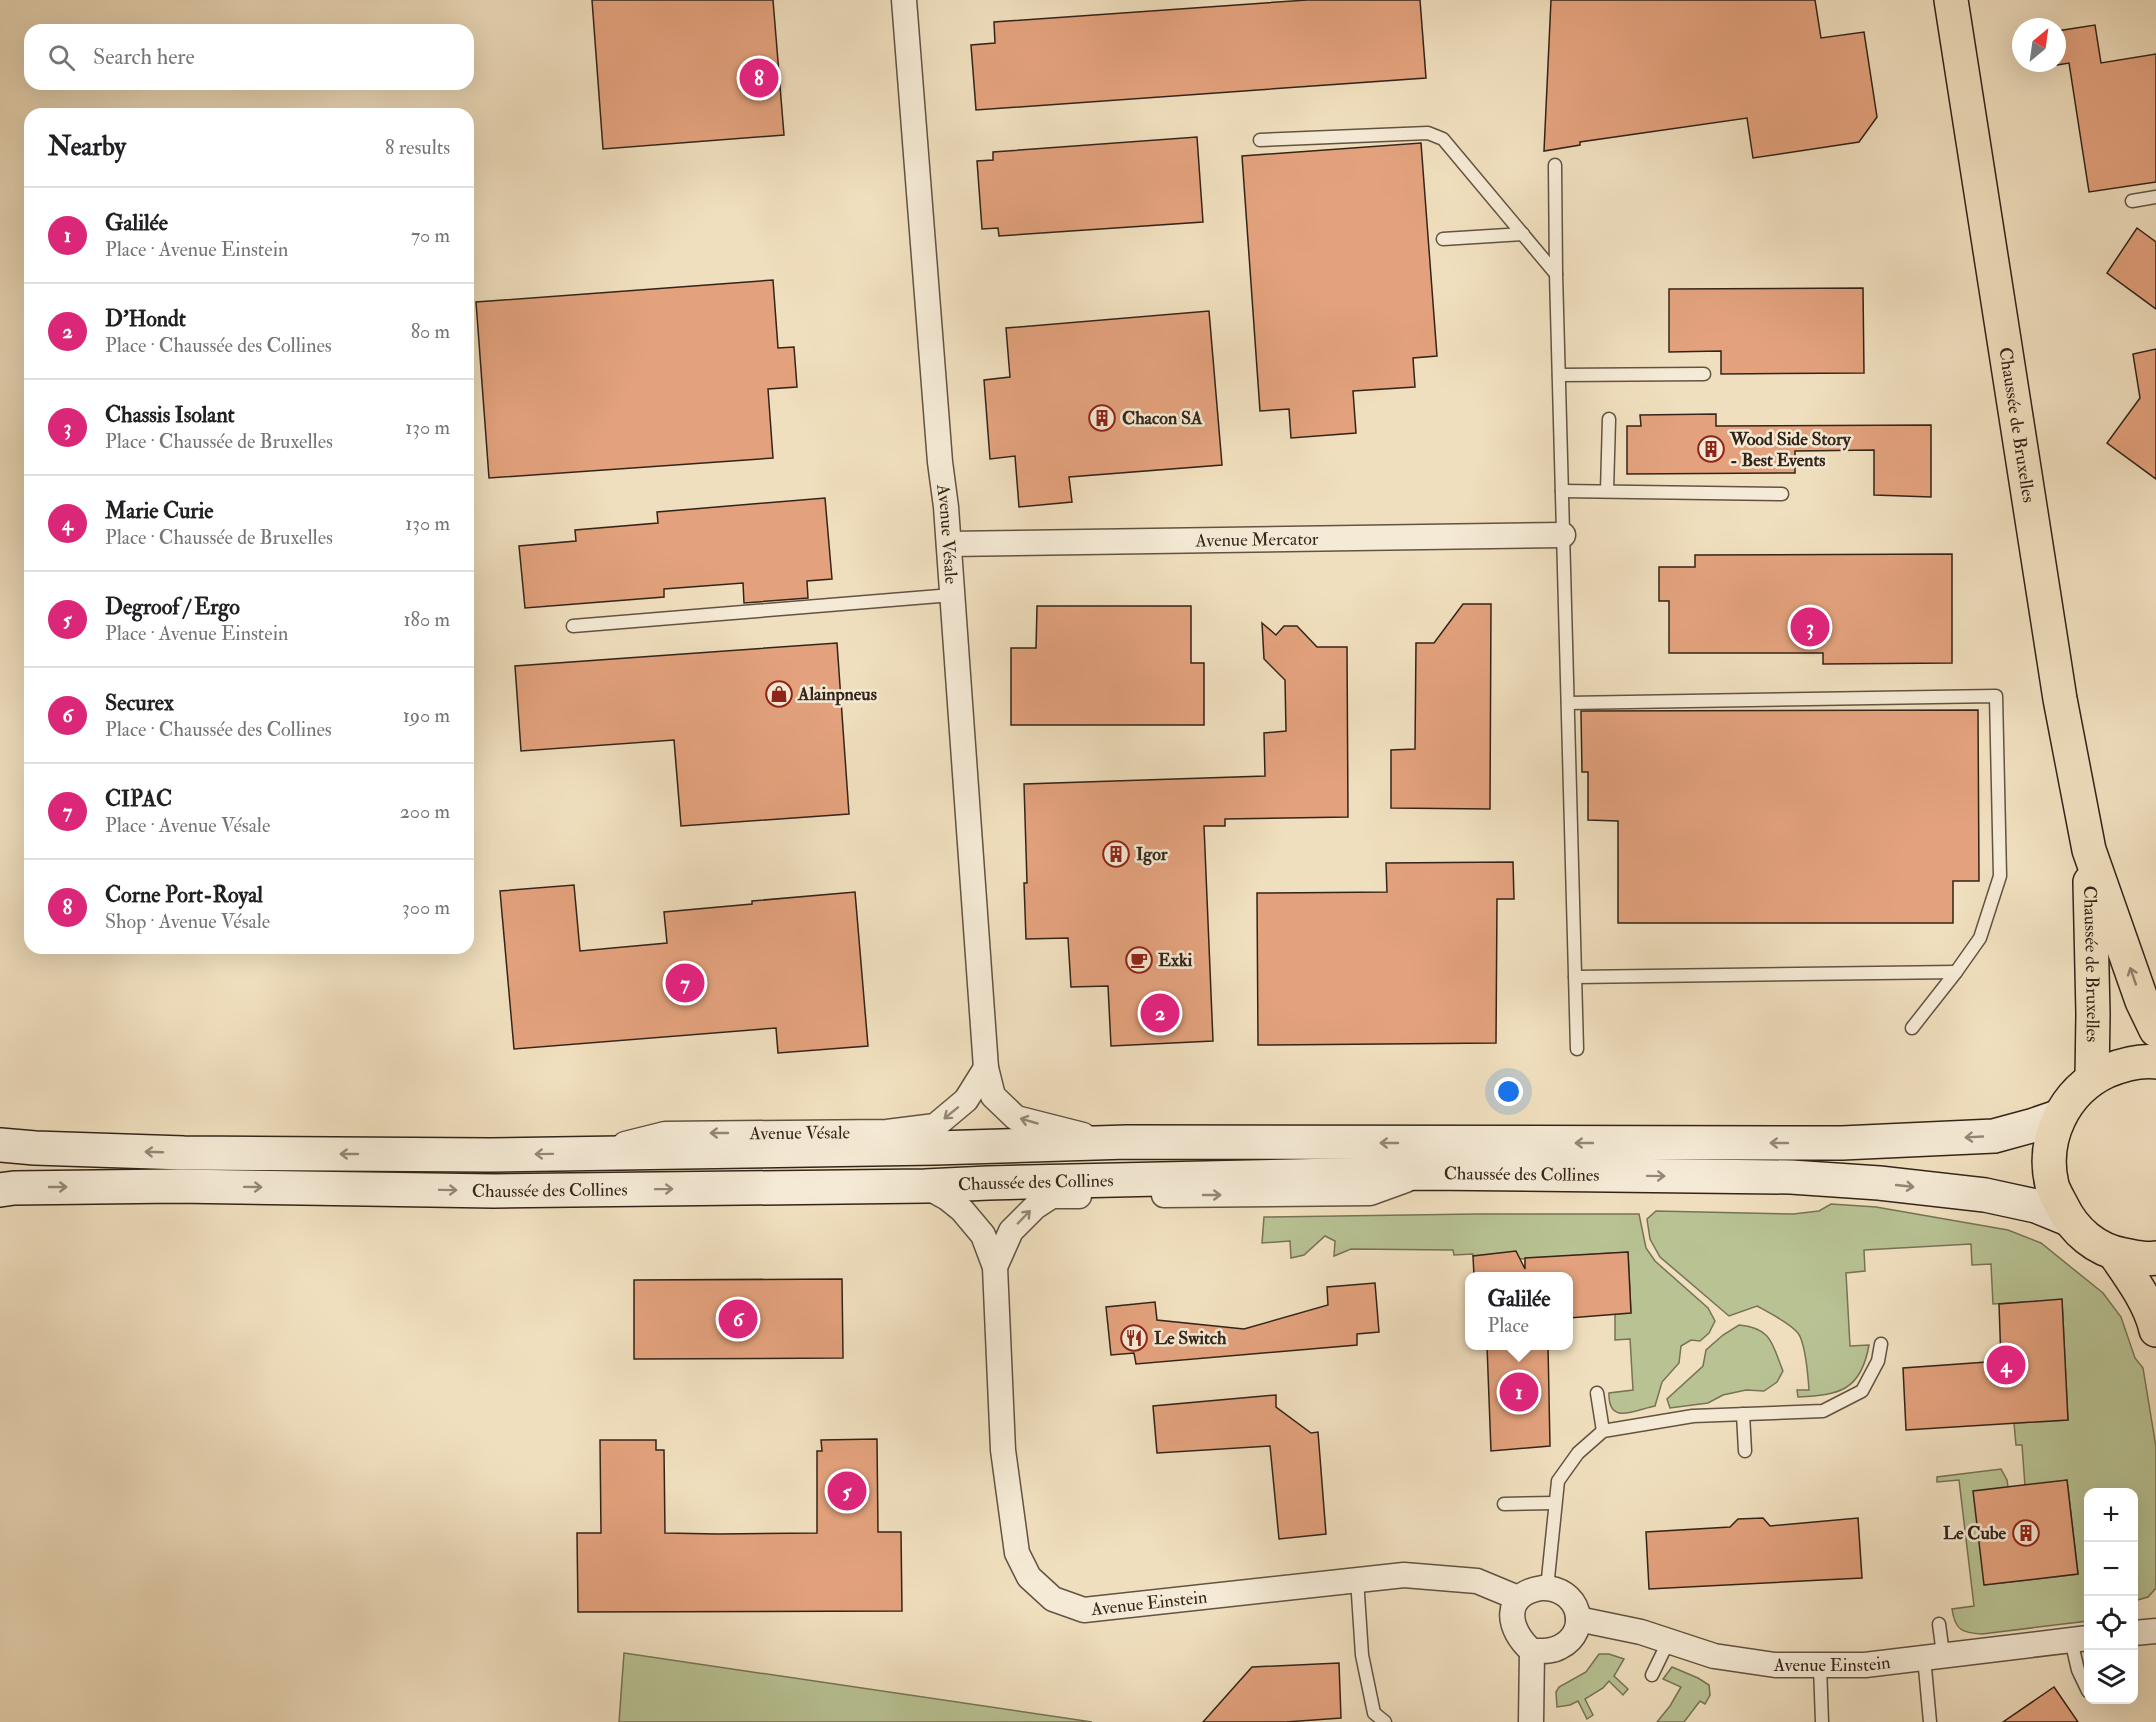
<!DOCTYPE html>
<html lang="en">
<head>
<meta charset="utf-8">
<style>
  :root { --surface:#fff; --page:#f2f2f2; --text:#202124; --muted:#757577; --line:#e0e0e0; --accent:#db2777 }
  body { margin:0; font-family:"IM FELL Double Pica",serif; background:var(--page); color:var(--text) }
  .controls { position:absolute; right:18px; bottom:18px; display:grid; overflow:hidden; border-radius:12px; box-shadow:0 6px 24px #0002 }
  .controls button { width:54px; height:54px; display:grid; place-items:center; padding:0; border:0; border-bottom:2px solid var(--line); background:var(--surface); color:var(--text); font:30px sans-serif }
  .compass { position:absolute; left:2012px; top:18px; width:54px; height:54px; border-radius:50%; background:var(--surface); box-shadow:0 6px 24px #0002; rotate:29deg }
  .you { position:absolute; left:1509px; top:1092px; width:21px; height:21px; margin:-15px; border:4px solid #fff; border-radius:50%; background:#1a73e8; box-shadow:0 0 0 9px #1a73e833 }
  .badge { display:grid; place-items:center; width:39px; height:39px; border-radius:50%; background:var(--accent); color:#fff; font-size:20px; font-weight:700 }
  .pin { position:absolute; translate:-50% -50%; border:3px solid #fff; box-shadow:0 2px 6px #0006 }
  .popup { position:absolute; left:1465px; top:1272px; width:108px; height:78px; box-sizing:border-box; display:grid; place-content:center; border-radius:12px; background:var(--surface); filter:drop-shadow(0 2px 4px #0005); font-size:20px; white-space:nowrap; color:var(--muted) }
  .popup b { font-size:22px; color:var(--text) }
  .popup::after { content:''; position:absolute; left:50%; top:100%; margin-left:-12px; border:12px solid transparent; border-top-color:var(--surface) }
  .list { margin:0; padding:0; list-style:none }
  h2 { display:flex; justify-content:space-between; align-items:center; height:78px; margin:0; padding:0 24px; font-size:26px }
  h2 small { font-size:20px; font-weight:400; color:var(--muted) }
  .list li { display:grid; grid-template-columns:39px 1fr auto; gap:18px; align-items:center; box-sizing:border-box; height:96px; padding:0 24px; border-top:2px solid var(--line) }
  .list b { display:block; font-size:22px; white-space:nowrap }
  .list p { margin:0; font-size:20px; white-space:nowrap; color:var(--muted) }
  .list em { font-size:20px; font-style:normal; color:var(--muted) }
  .icon { flex:none; width:33px; height:33px; fill:none; stroke:currentColor; stroke-width:2; stroke-linecap:round; stroke-linejoin:round }
  .map { position:relative; flex:none; width:2156px; height:1722px; overflow:hidden }
  .search { position:absolute; background:var(--surface); box-shadow:0 6px 24px #0002; left:24px; top:24px; width:450px; height:66px; display:flex; align-items:center; gap:15px; box-sizing:border-box; padding:0 21px; border-radius:18px; color:var(--muted); font-size:22px }
  .panel { position:absolute; background:var(--surface); box-shadow:0 6px 24px #0002; left:24px; top:108px; width:450px; height:846px; border-radius:18px }
  .map>svg:first-child { display:block }
  .green { fill:#b8c293; stroke:#767356; stroke-width:1.5 }
  .building { fill:#e3a27d; stroke:#332419; stroke-width:1.5 }
  .lines { fill:none; stroke-linecap:round; stroke-linejoin:round }
  .service-casing { stroke:#625342; stroke-width:15 }
  .minor-casing { stroke:#625342; stroke-width:27 }
  .secondary-casing { stroke:#332419; stroke-width:36 }
  .primary-casing { stroke:#332419; stroke-width:36 }
  .service { stroke:#f5ead5; stroke-width:12 }
  .minor { stroke:#f5ead5; stroke-width:24 }
  .secondary { stroke:#f5ead5; stroke-width:33 }
  .primary { stroke:#f0dfbe; stroke-width:33 }
  .oneway { stroke:#92826c }
  .oneway2 { stroke:#948777 }
  .labels { text-anchor:middle; dominant-baseline:central; stroke-width:5; stroke-linejoin:round; paint-order:stroke }
  .poi-label { font-size:18px; font-weight:bold; fill:#332419; stroke:#f5ead5; text-anchor:start }
  .street-label { font-size:18px; fill:#332419; stroke:#f5ead5 }
</style>
</head>
<body>
<div class="map">
<svg width="2156" height="1722" viewBox="0 0 2156 1722">
  <rect width="100%" height="100%" fill="#f0dfbe"/>
  <filter id="stains"><feTurbulence type="fractalNoise" baseFrequency=".00333" numOctaves="4"/><feColorMatrix values="0 0 0 0 .2 0 0 0 0 .09 0 0 0 0 .02 0 0 0 .5 -.17"/></filter>
  <radialGradient id="worn" r=".72"><stop offset=".6" stop-color="#630" stop-opacity="0"/><stop offset="1" stop-color="#630" stop-opacity=".3"/></radialGradient>
  <!-- green -->
  <g class="green">
    <path d="M1831,1204L1876,1207L2008,1230L2041,1243L2103,1293L2121,1317L2135,1358L2143,1368L2156,1447V1588L2148,1597L2134,1601V1492H2088V1621L1982,1634C1962,1633 1955,1630 1952,1609L1974,1606L1959,1480L1937,1482V1477L2001,1469L2007,1480L2008,1487L1985,1585L2078,1574L2067,1480L2025,1486L2022,1445H2016L2014,1423L2068,1420L2062,1300L1993,1304L1991,1264L1972,1265L1971,1244L1864,1250L1865,1271L1846,1273L1850,1346L1869,1345C1861,1391 1839,1395 1798,1397L1797,1390H1809C1808,1376 1806,1344 1798,1333C1790,1323 1768,1312 1757,1306L1729,1316L1660,1257L1650,1239L1647,1219L1656,1211L1793,1214L1819,1211Z"/>
    <path d="M1477,1214H1639L1646,1248L1655,1261L1708,1308L1715,1321L1709,1333L1700,1341L1691,1340L1681,1346L1679,1363L1662,1382L1655,1406C1637,1409 1608,1427 1609,1393L1633,1390L1630,1339L1615,1340V1314L1631,1312L1628,1252L1520,1259L1473,1256V1254L1454,1255L1453,1250L1351,1249L1334,1256L1335,1241L1325,1236L1304,1255L1291,1258L1290,1241L1262,1243L1264,1217Z"/>
    <path d="M1739,1325C1772,1328 1772,1344 1783,1371L1777,1382L1764,1391L1746,1390L1723,1395L1708,1403L1670,1408L1667,1399L1703,1366L1706,1350L1723,1335Z"/>
    <polygon points="624,1653 1092,1722 619,1722"/>
    <polygon points="1599,1654 1609,1654 1624,1659 1614,1676 1628,1689 1623,1695 1609,1681 1603,1688 1585,1699 1593,1715 1587,1719 1578,1701 1570,1705 1557,1707 1556,1692 1559,1687 1586,1672"/>
    <polygon points="1672,1667 1698,1678 1709,1685 1710,1695 1705,1704 1700,1701 1684,1722 1657,1722 1670,1706 1681,1687 1663,1679"/>
  </g>
  <!-- building -->
  <g class="building">
    <polygon points="592,0 773,0 784,135 603,149"/>
    <polygon points="1307,0 1420,0 1426,78 976,110 971,45 995,43 994,22"/>
    <polygon points="1551,0 1815,0 1821,38 1864,32 1877,117 1859,142 1753,158 1747,118 1580,142 1580,145 1544,151"/>
    <polygon points="2095,25 2101,63 2156,54 2156,182 2089,192 2069,63 2057,65 2057,31"/>
    <polygon points="1197,137 1203,222 999,236 998,228 982,229 977,161 993,160 993,152"/>
    <polygon points="1421,143 1437,356 1413,358 1415,387 1353,391 1356,433 1291,438 1289,409 1260,411 1242,156"/>
    <polygon points="2137,228 2156,242 2156,309 2107,273"/>
    <polygon points="773,280 778,348 794,347 797,387 768,389 773,458 489,478 476,302"/>
    <polygon points="1863,288 1864,373 1721,374 1721,351 1669,352 1669,289"/>
    <polygon points="1209,311 1222,465 1069,477 1072,502 1019,507 1015,456 990,459 984,380 1010,377 1006,328"/>
    <polygon points="2156,349 2156,479 2107,443 2140,398 2133,354"/>
    <polygon points="1716,414 1716,426 1931,425 1931,497 1874,495 1874,450 1795,451 1795,473 1627,474 1627,426 1641,426 1640,415"/>
    <polygon points="825,498 832,579 807,581 808,598 744,603 743,583 664,589 664,597 525,608 519,546 576,541 575,530 658,523 657,512"/>
    <polygon points="1952,554 1952,663 1823,664 1823,653 1669,653 1669,601 1659,601 1659,567 1695,567 1695,555"/>
    <polygon points="1463,604 1491,604 1490,809 1391,808 1391,750 1415,749 1416,643 1434,643"/>
    <polygon points="1037,606 1191,606 1191,663 1204,663 1204,725 1011,725 1011,648 1036,648"/>
    <polygon points="1262,623 1276,635 1284,626 1297,626 1317,647 1347,647 1348,817 1225,819 1225,826 1204,826 1213,1041 1111,1046 1108,986 1071,987 1068,938 1026,939 1024,883 1027,883 1024,784 1265,776 1264,733 1286,731 1285,680 1264,659"/>
    <polygon points="837,643 849,814 681,826 674,740 521,751 515,666"/>
    <polygon points="1978,710 1979,881 1953,881 1953,923 1618,923 1618,821 1588,820 1588,772 1582,772 1581,711"/>
    <polygon points="1513,862 1514,899 1497,899 1496,1043 1258,1045 1257,893 1387,892 1386,863"/>
    <polygon points="574,885 580,951 667,943 664,912 752,904 752,901 855,892 868,1046 778,1053 776,1028 514,1049 500,891"/>
    <polygon points="1516,1251 1525,1269 1525,1258 1628,1252 1631,1313 1569,1318 1569,1276 1474,1276 1473,1256"/>
    <polygon points="842,1279 843,1358 634,1359 634,1280"/>
    <polygon points="1375,1283 1379,1332 1357,1334 1357,1345 1136,1364 1134,1353 1111,1355 1106,1307 1155,1302 1157,1320 1244,1329 1328,1305 1327,1287"/>
    <polygon points="2062,1299 2068,1420 1906,1430 1903,1368 2001,1361 1999,1304"/>
    <polygon points="1487,1346 1548,1346 1550,1446 1491,1451"/>
    <polygon points="1276,1395 1276,1407 1311,1433 1318,1432 1326,1534 1279,1539 1270,1446 1157,1453 1153,1406"/>
    <polygon points="877,1439 878,1532 901,1532 902,1611 578,1612 577,1533 601,1533 600,1440 656,1440 656,1450 664,1450 665,1533 718,1534 817,1533 817,1451 822,1451 821,1440"/>
    <polygon points="2067,1480 2078,1574 1984,1585 1973,1491"/>
    <polygon points="1763,1518 1770,1526 1858,1518 1862,1578 1649,1589 1646,1532 1730,1527 1738,1519"/>
    <polygon points="1339,1663 1341,1718 1286,1722 1203,1722 1252,1667"/>
    <polygon points="2054,1687 2078,1722 2003,1722"/>
  </g>
  <g class="lines">
    <!-- service casing -->
    <g class="service-casing">
      <g id="service">
        <polyline points="1260,140 1428,133 1443,139 1556,274"/>
        <polyline points="1555,165 1556,274 1577,1049"/>
        <polyline points="2132,201 2156,197"/>
        <polyline points="1443,239 1523,234"/>
        <polyline points="1559,375 1704,374"/>
        <polyline points="1562,491 1782,494"/>
        <polyline points="1607,491 1609,419"/>
        <polyline points="573,626 952,595"/>
        <polyline points="1568,703 1996,696 2000,876 1980,938 1956,972 1912,1028"/>
        <polyline points="1575,977 1956,972"/>
        <polyline points="1597,1393 1603,1431"/>
        <polyline points="1743,1414 1745,1451"/>
        <polyline points="1504,1504 1555,1503"/>
        <polyline points="1357,1579 1362,1655 1374,1713 1385,1722"/>
        <polyline points="1547,1588 1558,1481 1578,1453 1603,1431 1693,1416 1823,1411 1862,1391 1878,1361 1881,1344"/>
        <polyline points="1939,1624 1943,1654"/>
        <polyline points="2071,1640 2078,1670 2088,1691"/>
        <polyline points="1924,1657 1930,1722"/>
        <polyline points="1820,1666 1822,1722"/>
        <polyline points="1652,1675 1668,1642"/>
      </g>
    </g>
    <!-- minor casing -->
    <g class="minor-casing">
      <g id="minor">
        <path id="s1" d="M904,0L940,462L946,507L986,1068L993,1096L1016,1118L1083,1135"/>
        <path id="s2" d="M949,544L1563,535"/>
        <path id="s3" d="M625,1144L665,1134L887,1132L935,1126L966,1100L986,1068"/>
        <path id="s4" d="M925,1186L947,1198L962,1210L983,1235L995,1267L1003,1450L1017,1553L1029,1577L1053,1599L1084,1610L1404,1575L1477,1581L1518,1598"/>
        <polyline points="1164,1195 1370,1193 1406,1180"/>
        <polyline points="995,1267 1011,1231 1035,1207 1052,1196 1079,1196"/>
        <path d="M1542,1588C1579,1587 1592,1631 1560,1647C1551,1652 1542,1651 1532,1651C1507,1630 1501,1594 1542,1588Z"/>
        <path id="s5" d="M1578,1619L1641,1632L1714,1656L1775,1665H1865L2088,1638"/>
        <polyline points="2134,1633 2156,1631"/>
        <polyline points="1531,1722 1532,1651"/>
      </g>
    </g>
    <!-- secondary casing -->
    <g class="secondary-casing">
      <g id="secondary">
        <polyline points="0,1145 35,1148 184,1153 491,1155 935,1148 1127,1142 1842,1143 1994,1136 2031,1126 2060,1116"/>
        <path id="s6" d="M0,1190L14,1188L177,1186L494,1191L925,1186L988,1183L1425,1173L1791,1177L1879,1183L1985,1195L2036,1206L2068,1219"/>
      </g>
    </g>
    <!-- primary casing -->
    <g class="primary-casing">
      <g id="primary">
        <path id="s7" d="M1951,0L2060,699L2089,850L2142,1001L2156,1030"/>
        <path id="s8" d="M2090,882L2093,1014L2092,1078"/>
        <path d="M2156,1062C2140,1060 2122,1065 2107,1071C2064,1091 2041,1139 2052,1185C2054,1192 2059,1200 2062,1206C2074,1231 2096,1250 2124,1255C2135,1257 2145,1260 2156,1258"/>
        <path d="M2114,1253C2130,1276 2150,1303 2156,1330"/>
      </g>
    </g>
    <!-- service -->
    <use href="#service" class="service"/>
    <!-- minor -->
    <use href="#minor" class="minor"/>
    <!-- secondary -->
    <use href="#secondary" class="secondary"/>
    <!-- primary -->
    <use href="#primary" class="primary"/>
  </g>
  <!-- one-way arrows -->
  <defs><path id="oneway-shaft" d="M-6 0H5M1.5-3L5.5 0L1.5 3" fill="none" stroke-width="1.6" stroke-linecap="round" stroke-linejoin="round" transform="scale(1.5)"/></defs>
  <use class="oneway" href="#oneway-shaft" transform="translate(2133 976) rotate(-109)"/>
  <g class="oneway2">
    <use href="#oneway-shaft" transform="translate(951 1113) rotate(141)"/>
    <use href="#oneway-shaft" transform="translate(1029 1121) rotate(-164)"/>
    <use href="#oneway-shaft" transform="translate(719 1133) rotate(180)"/>
    <use href="#oneway-shaft" transform="translate(1974 1137) rotate(177)"/>
    <use href="#oneway-shaft" transform="translate(1389 1143) rotate(-180)"/>
    <use href="#oneway-shaft" transform="translate(1584 1143) rotate(-180)"/>
    <use href="#oneway-shaft" transform="translate(1779 1143) rotate(-180)"/>
    <use href="#oneway-shaft" transform="translate(154 1152) rotate(-178)"/>
    <use href="#oneway-shaft" transform="translate(349 1154) rotate(-180)"/>
    <use href="#oneway-shaft" transform="translate(544 1154) rotate(179)"/>
    <use href="#oneway-shaft" transform="translate(1656 1176) rotate(1)"/>
    <use href="#oneway-shaft" transform="translate(1905 1186) rotate(6)"/>
    <use href="#oneway-shaft" transform="translate(58 1187)"/>
    <use href="#oneway-shaft" transform="translate(253 1187) rotate(1)"/>
    <use href="#oneway-shaft" transform="translate(664 1189) rotate(-1)"/>
    <use href="#oneway-shaft" transform="translate(448 1190) rotate(1)"/>
    <use href="#oneway-shaft" transform="translate(1212 1195)"/>
    <use href="#oneway-shaft" transform="translate(1024 1217) rotate(-46)"/>
  </g>
  <!-- icons -->
  <defs>
    <g id="building-ring" transform="scale(1.35)"><circle r="9.5" fill="#f5ead5" stroke="#8f2418" stroke-width="1.5"/><path d="M-4-6H4V6H1V3H-1V6H-4ZM-2.5-4.3h1.7v1.8h-1.7ZM.8-4.3h1.7v1.8H.8ZM-2.5-1h1.7V.8h-1.7ZM.8-1h1.7V.8H.8Z" fill="#8f2418"/></g>
    <g id="shop-ring" transform="scale(1.35)"><circle r="9.5" fill="#f5ead5" stroke="#8f2418" stroke-width="1.5"/><path d="M-5-2.5h2.3a2.7 3.5 0 0 1 5.4 0H5L5.5 6h-11ZM-1.5-2.5h3a1.5 2.3 0 0 0-3 0Z" fill="#8f2418"/></g>
    <g id="cafe-ring" transform="scale(1.35)"><circle r="9.5" fill="#f5ead5" stroke="#8f2418" stroke-width="1.5"/><path d="M-5.5-4.5H6V0H3Q3 3.5 0 3.5H-2.5Q-5.5 3.5-5.5 0ZM3-3.2v2h1.7v-2ZM-6 4.5H4V6H-6Z" fill="#8f2418"/></g>
    <g id="restaurant-ring" transform="scale(1.35)"><circle r="9.5" fill="#f5ead5" stroke="#8f2418" stroke-width="1.5"/><path d="M-5-6h1v4h1v-4h1v4h1v-4h1v5L-1.5 .5V6h-2V.5L-5-1ZM5-6V6H3V1.5H1.5Q1.5-4 5-6Z" fill="#8f2418"/></g>
  </defs>
  <g fill-rule="evenodd">
    <use href="#building-ring" x="1102" y="418"/>
    <use href="#building-ring" x="1711" y="449"/>
    <use href="#shop-ring" x="779" y="694"/>
    <use href="#building-ring" x="1116" y="854"/>
    <use href="#cafe-ring" x="1139" y="960"/>
    <use href="#restaurant-ring" x="1134" y="1338"/>
    <use href="#building-ring" x="2026" y="1533"/>
  </g>
  <g class="labels">
    <!-- poi labels -->
    <g class="poi-label">
      <text x="1122" y="418">Chacon SA</text>
      <text x="1730" y="439">Wood Side Story<tspan x="1730" dy="21">- Best Events</tspan></text>
      <text x="798" y="694">Alainpneus</text>
      <text x="1136" y="854">Igor</text>
      <text x="1158" y="960">Exki</text>
      <text x="1154" y="1338">Le Switch</text>
      <text x="2006" y="1533" text-anchor="end">Le Cube</text>
    </g>
    <!-- street labels -->
    <g class="street-label">
      <text stroke="none"><textPath href="#s7" startOffset="430">Chaussée de Bruxelles</textPath></text>
      <text stroke="none"><textPath href="#s1" startOffset="536">Avenue Vésale</textPath></text>
      <text stroke="none"><textPath href="#s2" startOffset="308">Avenue Mercator</textPath></text>
      <text stroke="none"><textPath href="#s8" startOffset="82">Chaussée de Bruxelles</textPath></text>
      <text stroke="none"><textPath href="#s3" startOffset="176">Avenue Vésale</textPath></text>
      <text stroke="none"><textPath href="#s6" startOffset="1522">Chaussée des Collines</textPath></text>
      <text stroke="none"><textPath href="#s6" startOffset="1036">Chaussée des Collines</textPath></text>
      <text stroke="none"><textPath href="#s6" startOffset="550">Chaussée des Collines</textPath></text>
      <text stroke="none"><textPath href="#s4" startOffset="556">Avenue Einstein</textPath></text>
      <text stroke="none"><textPath href="#s5" startOffset="260">Avenue Einstein</textPath></text>
    </g>
  </g>
  <rect width="100%" height="100%" filter="url(#stains)"/>
  <rect width="100%" height="100%" fill="url(#worn)"/>
</svg>
<div class="controls">
<button>+</button>
<button>−</button>
<button><svg class="icon" aria-label="locate" viewBox="0 0 24 24"><circle cx="12" cy="12" r="6"/><path d="M12 2v4M12 18v4M2 12h4M18 12h4"/></svg></button>
<button><svg class="icon" aria-label="layers" viewBox="0 0 24 24"><path d="M12 4l9 5-9 5-9-5zM3 14l9 5 9-5"/></svg></button>
</div>
<svg class="compass" viewBox="-18 -18 36 36"><path d="M0-13l5 13h-10z" fill="#e53935"/><path d="M0 13l5-13h-10z" fill="#757577"/></svg>
<div class="you"></div>
<div class="pin badge" style="left:1519px;top:1392px">1</div>
<div class="popup"><b>Galilée</b>Place</div>
<div class="pin badge" style="left:1160px;top:1013px">2</div>
<div class="pin badge" style="left:1810px;top:627px">3</div>
<div class="pin badge" style="left:2006px;top:1365px">4</div>
<div class="pin badge" style="left:847px;top:1491px">5</div>
<div class="pin badge" style="left:738px;top:1319px">6</div>
<div class="pin badge" style="left:685px;top:983px">7</div>
<div class="pin badge" style="left:759px;top:78px">8</div>
<div class="search"><svg class="icon" aria-label="search" viewBox="0 0 24 24"><circle cx="10" cy="10" r="6"/><path d="M15 15l6 6"/></svg>Search here</div>
<section class="panel">
<h2>Nearby<small>8 results</small></h2>
<ul class="list">
<li><span class="badge">1</span><div><b>Galilée</b><p>Place · Avenue Einstein</p></div><em>70 m</em></li>
<li><span class="badge">2</span><div><b>D'Hondt</b><p>Place · Chaussée des Collines</p></div><em>80 m</em></li>
<li><span class="badge">3</span><div><b>Chassis Isolant</b><p>Place · Chaussée de Bruxelles</p></div><em>130 m</em></li>
<li><span class="badge">4</span><div><b>Marie Curie</b><p>Place · Chaussée de Bruxelles</p></div><em>130 m</em></li>
<li><span class="badge">5</span><div><b>Degroof / Ergo</b><p>Place · Avenue Einstein</p></div><em>180 m</em></li>
<li><span class="badge">6</span><div><b>Securex</b><p>Place · Chaussée des Collines</p></div><em>190 m</em></li>
<li><span class="badge">7</span><div><b>CIPAC</b><p>Place · Avenue Vésale</p></div><em>200 m</em></li>
<li><span class="badge">8</span><div><b>Corne Port-Royal</b><p>Shop · Avenue Vésale</p></div><em>300 m</em></li>
</ul>
</section>
</div>
</body>
</html>
